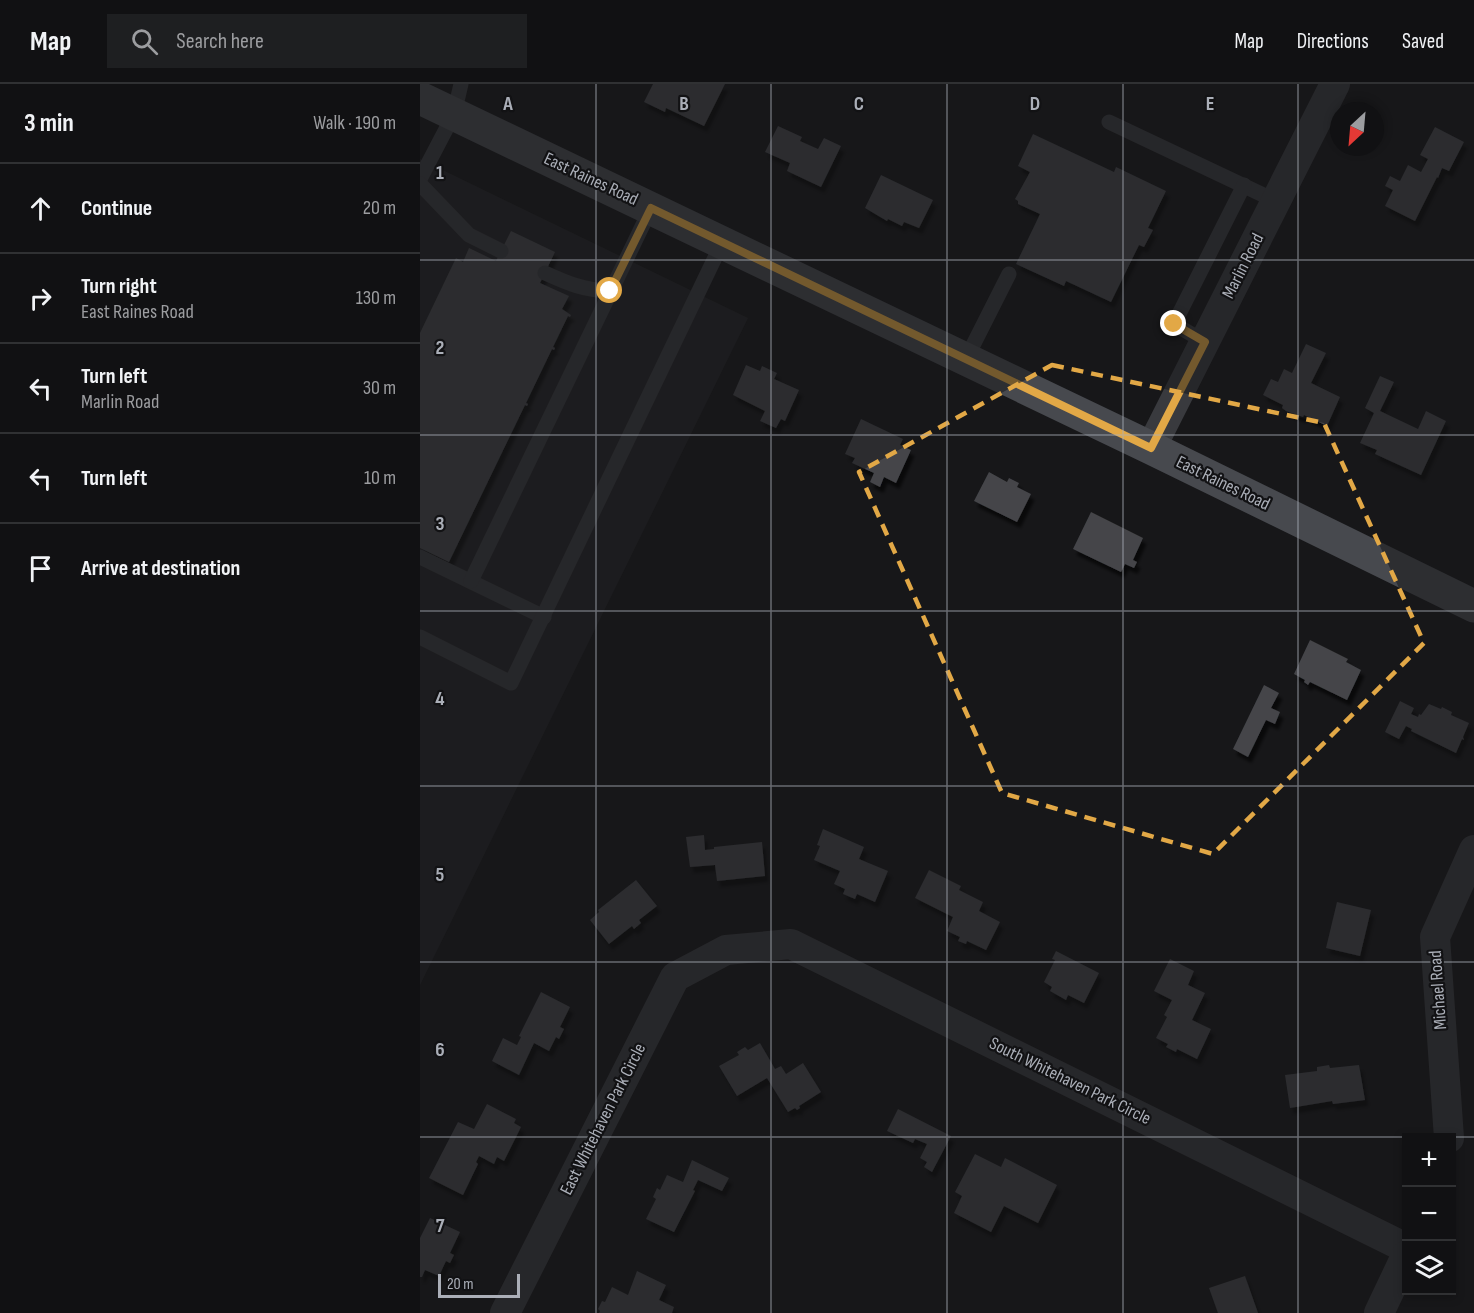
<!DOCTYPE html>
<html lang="en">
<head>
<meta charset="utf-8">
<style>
  :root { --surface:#111113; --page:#1e1f21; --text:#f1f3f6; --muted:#9c9da0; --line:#303133 }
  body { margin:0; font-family:"Sofia Sans Condensed",sans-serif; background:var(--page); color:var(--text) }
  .controls { position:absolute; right:18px; bottom:18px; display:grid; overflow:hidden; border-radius:0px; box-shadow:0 3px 9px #0003 }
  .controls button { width:54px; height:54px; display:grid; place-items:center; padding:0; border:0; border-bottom:2px solid var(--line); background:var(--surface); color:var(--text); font:30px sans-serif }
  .compass { position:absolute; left:910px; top:18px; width:54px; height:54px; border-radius:50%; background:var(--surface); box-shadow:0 3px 9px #0003; rotate:206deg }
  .scale { position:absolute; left:18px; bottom:15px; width:82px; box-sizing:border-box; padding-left:6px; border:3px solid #abafb8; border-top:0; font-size:16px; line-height:21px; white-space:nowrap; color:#abafb8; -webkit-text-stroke:4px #121214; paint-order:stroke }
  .stop { position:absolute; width:18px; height:18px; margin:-14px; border:4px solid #e2a846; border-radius:50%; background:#fff }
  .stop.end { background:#e2a846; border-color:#fff; box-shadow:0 2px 6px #0008 }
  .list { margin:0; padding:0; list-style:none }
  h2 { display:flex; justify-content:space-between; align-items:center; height:78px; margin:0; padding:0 24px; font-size:26px }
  h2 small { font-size:20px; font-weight:400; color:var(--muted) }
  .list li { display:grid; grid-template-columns:39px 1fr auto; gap:18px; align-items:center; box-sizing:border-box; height:90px; padding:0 24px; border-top:2px solid var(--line) }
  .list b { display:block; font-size:22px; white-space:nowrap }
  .list p { margin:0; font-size:20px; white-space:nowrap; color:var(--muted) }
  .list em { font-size:20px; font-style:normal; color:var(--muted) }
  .icon { flex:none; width:33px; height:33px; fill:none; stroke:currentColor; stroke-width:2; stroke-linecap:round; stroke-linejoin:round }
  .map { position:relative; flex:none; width:1054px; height:1229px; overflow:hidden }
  header { display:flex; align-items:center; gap:36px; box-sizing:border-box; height:84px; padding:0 30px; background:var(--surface); border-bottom:2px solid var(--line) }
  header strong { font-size:28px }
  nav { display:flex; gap:33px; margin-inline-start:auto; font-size:21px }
  .search { width:420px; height:54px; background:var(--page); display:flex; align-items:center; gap:15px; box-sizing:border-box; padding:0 21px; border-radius:0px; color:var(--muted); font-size:22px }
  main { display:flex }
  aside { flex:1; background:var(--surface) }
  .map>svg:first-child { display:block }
  .built { fill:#232326 }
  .building { fill:#444549; filter:url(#shadow) }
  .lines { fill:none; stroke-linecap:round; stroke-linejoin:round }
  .service { stroke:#393a3e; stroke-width:15 }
  .minor { stroke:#393a3e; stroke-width:30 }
  .secondary { stroke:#47494e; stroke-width:33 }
  .route { stroke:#e2a846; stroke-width:8 }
  .marked { fill:none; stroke:#e2a846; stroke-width:4.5; stroke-dasharray:12 8; stroke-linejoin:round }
  .grid { fill:none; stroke:#abafb8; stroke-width:1.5; stroke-opacity:0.55 }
  .labels { text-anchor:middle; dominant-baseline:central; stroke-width:4.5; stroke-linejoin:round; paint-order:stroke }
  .street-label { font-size:18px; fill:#abafb8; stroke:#121214 }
  .grid-label { font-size:20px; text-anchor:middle; font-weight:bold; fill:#abafb8; stroke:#121214; stroke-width:4.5; stroke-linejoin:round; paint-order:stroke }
</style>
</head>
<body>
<header>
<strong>Map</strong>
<div class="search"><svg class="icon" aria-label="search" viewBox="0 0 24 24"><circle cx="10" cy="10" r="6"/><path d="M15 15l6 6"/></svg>Search here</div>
<nav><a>Map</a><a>Directions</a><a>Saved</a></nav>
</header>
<main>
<aside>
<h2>3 min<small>Walk · 190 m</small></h2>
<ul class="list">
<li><svg class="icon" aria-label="ahead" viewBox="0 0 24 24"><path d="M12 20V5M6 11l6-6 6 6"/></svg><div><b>Continue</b></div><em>20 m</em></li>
<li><svg class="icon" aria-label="right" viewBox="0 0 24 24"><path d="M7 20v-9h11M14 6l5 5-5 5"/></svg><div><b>Turn right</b><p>East Raines Road</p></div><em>130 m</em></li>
<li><svg class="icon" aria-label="left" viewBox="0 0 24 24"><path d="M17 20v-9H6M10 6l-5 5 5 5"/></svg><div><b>Turn left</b><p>Marlin Road</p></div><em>30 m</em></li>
<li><svg class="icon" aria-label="left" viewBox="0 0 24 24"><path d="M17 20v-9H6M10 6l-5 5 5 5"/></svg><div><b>Turn left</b></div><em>10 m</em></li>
<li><svg class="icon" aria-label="arrive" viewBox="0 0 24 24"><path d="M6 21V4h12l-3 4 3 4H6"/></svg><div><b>Arrive at destination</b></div></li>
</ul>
</aside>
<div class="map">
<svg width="1054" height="1229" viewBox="0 0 1054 1229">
  <defs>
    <filter id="shadow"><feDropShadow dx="3.5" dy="6" stdDeviation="1.5" flood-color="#0009"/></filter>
  </defs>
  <rect width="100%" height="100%" fill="#171719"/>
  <!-- built -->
  <polygon class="built" points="0,75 328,234 0,901"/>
  <!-- building -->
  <g class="building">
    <polygon points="233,0 305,0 284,42 246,24 245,28 224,18"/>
    <polygon points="358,42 382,53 380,57 398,65 404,54 421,62 401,103 367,87 370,79 345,68"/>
    <polygon points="1015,43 1044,58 1029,87 1022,84 1018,94 1017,93 995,137 965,122 973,106 965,102 970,92 980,97 988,81 1001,88 1008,75 1000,71"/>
    <polygon points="613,50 694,88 696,83 746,107 728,144 733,146 724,163 719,161 691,218 646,197 644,202 596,180 620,130 598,120 598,117 595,115 610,88 598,82"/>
    <polygon points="461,91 513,116 499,144 484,138 482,142 468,135 467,137 445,124"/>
    <polygon points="91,147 135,168 120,199 149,212 142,225 151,231 150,233 148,232 133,263 135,264 134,266 132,265 106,319 108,320 107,322 105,321 29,478 0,464 0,249 36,174 43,178 49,164 76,177"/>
    <polygon points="886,260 906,269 891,299 920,313 907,342 884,331 883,333 866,327 862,324 863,321 843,311 851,295 858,298 864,285 872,289"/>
    <polygon points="326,281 340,287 342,282 357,289 354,295 379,306 365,337 361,335 356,344 340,337 345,327 313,311"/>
    <polygon points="960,292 974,298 960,327 998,345 1006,327 1026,337 1001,391 955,370 957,366 940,359 954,329 945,324"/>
    <polygon points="441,335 483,355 480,361 491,366 476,399 464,393 460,403 450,398 454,389 432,379 435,374 425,370"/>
    <polygon points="569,388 587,398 589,394 599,399 597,403 611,410 597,438 554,417"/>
    <polygon points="671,428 723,454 713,476 717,478 714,484 705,480 701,488 653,465"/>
    <polygon points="890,556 928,575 926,578 941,586 927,616 890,598 888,601 884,598 885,596 874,590"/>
    <polygon points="844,601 859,609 851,624 860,628 855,640 846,636 828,673 813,665"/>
    <polygon points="980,617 994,624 991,630 998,633 999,630 1001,631 1009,620 1021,625 1022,623 1032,628 1031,631 1049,639 1043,653 1044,656 1042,655 1036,669 991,647 992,645 986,642 979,655 965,648"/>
    <polygon points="403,745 444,763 439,775 468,787 455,818 437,810 435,815 423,810 425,805 414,800 420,787 394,776 400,762 397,761"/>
    <polygon points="284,751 285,766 294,765 294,763 342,758 345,792 297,797 295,781 270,783 266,753"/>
    <polygon points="509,786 541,802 539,806 563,818 559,827 580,838 566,866 547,857 546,860 538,857 540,853 527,847 533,833 495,814"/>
    <polygon points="216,796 237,822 219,836 221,839 214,845 212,842 189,860 170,836 179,828 178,826"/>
    <polygon points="917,818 951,826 940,872 906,864"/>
    <polygon points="636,867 679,889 664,919 648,911 646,916 630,907 632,903 624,898 635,876 632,875"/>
    <polygon points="750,875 774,887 768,901 785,909 772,936 791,945 777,975 757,965 756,968 746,963 748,960 736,954 747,933 744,931 752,916 734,907"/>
    <polygon points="121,908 150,923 140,943 144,945 139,955 136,953 129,967 114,959 99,991 72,977 83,954 97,961 101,953 99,952"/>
    <polygon points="340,959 355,985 361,982 366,990 383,979 401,1008 379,1022 380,1024 377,1026 375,1024 368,1028 347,994 317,1012 299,982 319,971 317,968 325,963 328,966"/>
    <polygon points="909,981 910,984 939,981 945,1016 913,1020 912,1017 870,1024 865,991 897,987 897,983"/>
    <polygon points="67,1020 96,1035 94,1039 101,1043 84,1077 77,1073 74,1080 59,1072 56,1078 58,1080 43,1111 9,1094 38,1038 54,1045"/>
    <polygon points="478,1025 531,1052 512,1088 504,1083 507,1078 500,1074 507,1060 495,1055 493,1059 467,1047"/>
    <polygon points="555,1070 581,1083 585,1074 637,1101 618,1139 584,1122 571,1148 534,1129 542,1112 535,1108"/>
    <polygon points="272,1076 309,1094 302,1107 278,1096 273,1106 275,1107 254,1148 226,1135 236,1115 233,1113 237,1104 240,1106 247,1091 263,1098"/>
    <polygon points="10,1134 40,1148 30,1169 34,1171 30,1179 26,1177 19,1192 5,1186 2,1193 0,1193 0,1154"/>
    <polygon points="217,1187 246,1201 239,1216 254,1223 252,1229 179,1229 180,1227 178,1225 182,1217 185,1218 192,1203 208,1211"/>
    <polygon points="825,1192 838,1229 798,1229 789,1204"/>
  </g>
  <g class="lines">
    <!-- service -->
    <g class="service">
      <polyline points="689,38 856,117"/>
      <polyline points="0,95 34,30 41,0"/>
      <polyline points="0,100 49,151 81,167"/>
      <path d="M125,189C149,200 164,206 190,207"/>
      <polyline points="785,258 754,240 824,101"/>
      <polyline points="546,275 589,190"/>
      <polyline points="0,473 124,533"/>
      <polyline points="51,497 231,124"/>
      <polyline points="0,553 91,599 302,159"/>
    </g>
    <!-- minor -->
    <g class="minor">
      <polyline points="731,364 915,0"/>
      <polyline points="1029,1054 1015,853 1054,766"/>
      <polyline points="85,1229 255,893 306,866 371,860 986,1164"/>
      <polyline points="959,1229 986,1172"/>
    </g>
    <!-- secondary -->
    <polyline class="secondary" points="0,14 731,364 1054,522"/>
  </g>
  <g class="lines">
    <!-- route -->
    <polyline class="route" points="190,207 231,124 731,364 785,258 754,240"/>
  </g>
  <!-- marked area -->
  <path d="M0 0H1054V1229H0ZM632,281L904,339L1004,559L793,770L582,709L439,388Z" fill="#171719" fill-opacity=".55" fill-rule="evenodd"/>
  <path class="marked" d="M632,281L904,339L1004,559L793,770L582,709L439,388Z"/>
  <!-- grid -->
  <path class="grid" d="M176,0V1229M351,0V1229M527,0V1229M703,0V1229M878,0V1229M0,176H1054M0,351H1054M0,527H1054M0,702H1054M0,878H1054M0,1053H1054"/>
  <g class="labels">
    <!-- street labels -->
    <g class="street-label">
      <text transform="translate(171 95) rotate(25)">East Raines Road</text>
      <text transform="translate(823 182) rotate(-63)">Marlin Road</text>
      <text transform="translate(803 399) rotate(26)">East Raines Road</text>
      <text transform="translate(1018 906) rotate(-94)">Michael Road</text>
      <text transform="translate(650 997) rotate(26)">South Whitehaven Park Circle</text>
      <text transform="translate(183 1035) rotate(-63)">East Whitehaven Park Circle</text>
    </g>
  </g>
  <g class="grid-label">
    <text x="88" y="26">A</text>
    <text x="264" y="26">B</text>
    <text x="439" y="26">C</text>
    <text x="615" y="26">D</text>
    <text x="790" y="26">E</text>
    <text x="20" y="95">1</text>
    <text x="20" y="270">2</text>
    <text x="20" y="446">3</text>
    <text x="20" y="621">4</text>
    <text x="20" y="797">5</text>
    <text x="20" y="972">6</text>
    <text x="20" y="1148">7</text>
  </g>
</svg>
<div class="controls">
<button>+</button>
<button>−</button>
<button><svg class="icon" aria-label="layers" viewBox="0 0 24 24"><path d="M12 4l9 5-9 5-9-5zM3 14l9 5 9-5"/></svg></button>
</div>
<svg class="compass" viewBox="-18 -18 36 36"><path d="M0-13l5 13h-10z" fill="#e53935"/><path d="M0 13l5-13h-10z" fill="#9c9da0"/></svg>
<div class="scale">20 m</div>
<div class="stop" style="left:190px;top:207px"></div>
<div class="stop end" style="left:754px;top:240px"></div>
</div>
</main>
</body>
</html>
